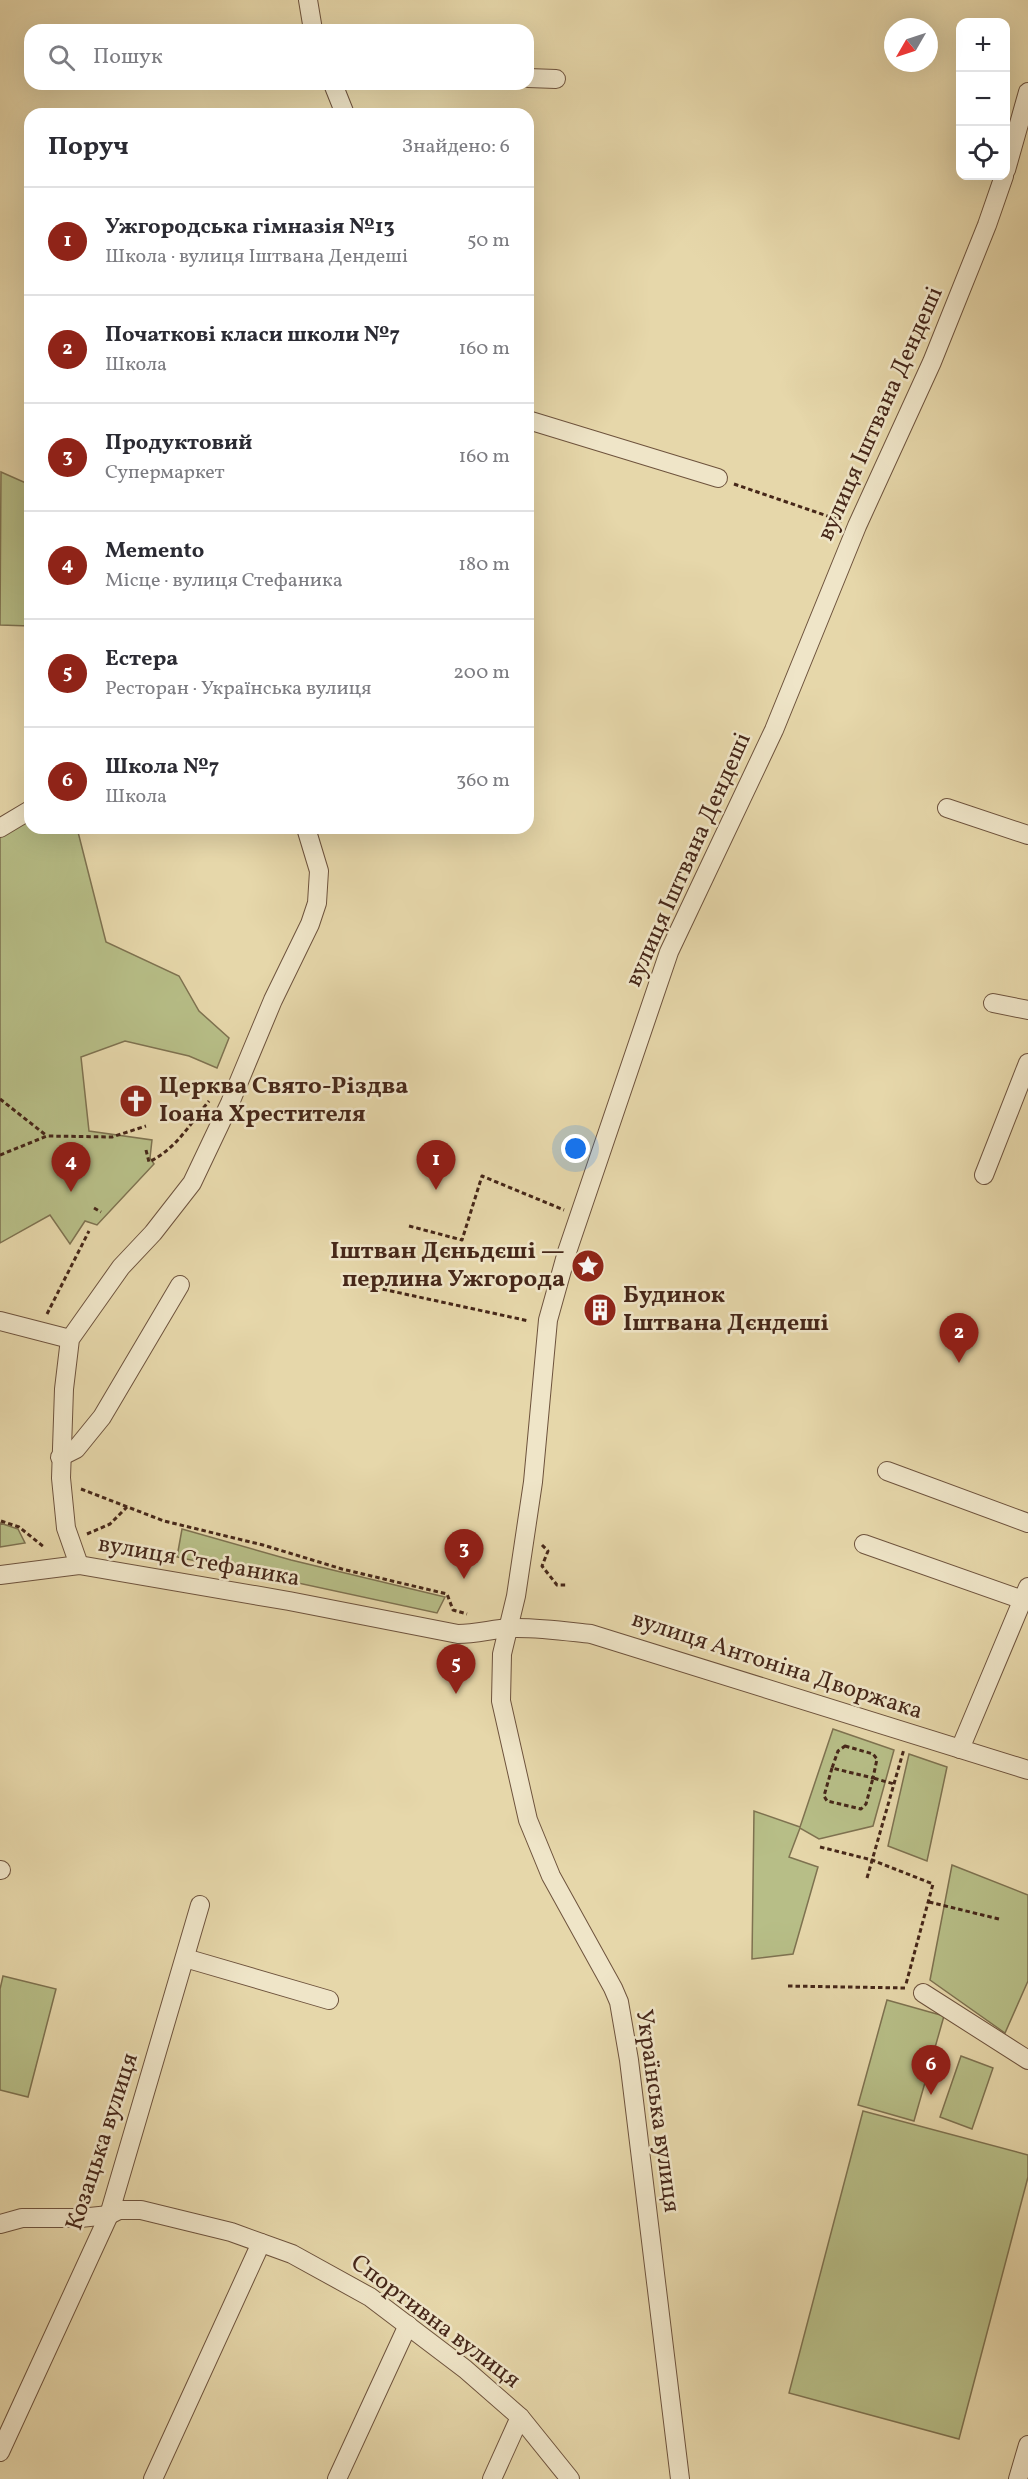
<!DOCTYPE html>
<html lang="uk">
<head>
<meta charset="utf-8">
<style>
  :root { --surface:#fff; --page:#f2f2f3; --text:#2b2b33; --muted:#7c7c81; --line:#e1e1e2; --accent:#8f2418 }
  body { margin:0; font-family:Vollkorn,serif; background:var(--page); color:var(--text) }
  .controls { position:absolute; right:18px; top:18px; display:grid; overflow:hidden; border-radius:12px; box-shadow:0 6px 24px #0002 }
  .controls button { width:54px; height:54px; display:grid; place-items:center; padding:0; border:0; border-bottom:2px solid var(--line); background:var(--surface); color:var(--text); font:30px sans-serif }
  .compass { position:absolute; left:884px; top:18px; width:54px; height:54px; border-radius:50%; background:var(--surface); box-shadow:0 6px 24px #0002; rotate:231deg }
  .you { position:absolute; left:576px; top:1149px; width:21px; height:21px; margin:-15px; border:4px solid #fff; border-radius:50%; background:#1a73e8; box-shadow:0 0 0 9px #1a73e833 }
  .badge { display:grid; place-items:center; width:39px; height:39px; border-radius:50%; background:var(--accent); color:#fff; font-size:20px; font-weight:700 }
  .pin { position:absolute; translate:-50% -50px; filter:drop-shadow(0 2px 3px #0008) }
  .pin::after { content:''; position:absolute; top:32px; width:21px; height:18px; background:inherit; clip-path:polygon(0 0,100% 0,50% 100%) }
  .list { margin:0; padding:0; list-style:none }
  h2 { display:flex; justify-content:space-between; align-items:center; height:78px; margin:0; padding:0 24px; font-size:26px }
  h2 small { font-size:20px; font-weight:400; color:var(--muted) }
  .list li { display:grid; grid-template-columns:39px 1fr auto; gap:18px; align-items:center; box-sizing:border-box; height:108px; padding:0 24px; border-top:2px solid var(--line) }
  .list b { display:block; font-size:22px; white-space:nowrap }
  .list p { margin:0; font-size:20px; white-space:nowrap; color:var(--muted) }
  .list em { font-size:20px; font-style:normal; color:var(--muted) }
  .icon { flex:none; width:33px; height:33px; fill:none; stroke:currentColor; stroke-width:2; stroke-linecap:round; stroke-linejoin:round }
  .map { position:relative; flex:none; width:1028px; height:2479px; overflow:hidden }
  .search { position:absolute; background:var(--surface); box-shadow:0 6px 24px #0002; left:24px; top:24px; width:510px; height:66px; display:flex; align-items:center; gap:15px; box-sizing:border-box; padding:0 21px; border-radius:18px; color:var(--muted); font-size:22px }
  .panel { position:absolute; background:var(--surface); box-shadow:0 6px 24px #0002; left:24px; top:108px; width:510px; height:726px; border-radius:18px }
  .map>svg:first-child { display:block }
  .green { fill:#b7be87; stroke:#7e7250; stroke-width:1.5 }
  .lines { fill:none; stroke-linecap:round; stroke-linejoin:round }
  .minor-casing { stroke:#6e533d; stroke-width:20 }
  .path { stroke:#462719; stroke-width:3; stroke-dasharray:4.5 3; stroke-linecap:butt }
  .minor { stroke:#efe5c8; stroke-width:18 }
  .labels { text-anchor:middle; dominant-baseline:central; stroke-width:5; stroke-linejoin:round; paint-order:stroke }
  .street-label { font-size:24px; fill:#462719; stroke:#efe5c8 }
  .poi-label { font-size:24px; font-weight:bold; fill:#462719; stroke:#efe5c8; text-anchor:start }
</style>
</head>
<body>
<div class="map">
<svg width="1028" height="2479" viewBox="0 0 1028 2479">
  <rect width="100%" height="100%" fill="#e6d7aa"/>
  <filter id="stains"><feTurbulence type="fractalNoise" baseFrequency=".00333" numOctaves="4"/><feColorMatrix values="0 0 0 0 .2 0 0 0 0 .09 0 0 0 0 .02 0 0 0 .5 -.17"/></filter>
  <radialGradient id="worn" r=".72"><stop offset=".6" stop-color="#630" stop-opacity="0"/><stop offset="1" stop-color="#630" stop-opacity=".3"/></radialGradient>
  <!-- green -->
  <g class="green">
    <polygon points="1,472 26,483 30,499 30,626 0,625"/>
    <polygon points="30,817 30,828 77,828 106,942 179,976 199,1011 229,1038 217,1068 189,1056 125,1041 81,1057 89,1131 152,1140 150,1158 154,1164 97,1225 85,1221 70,1244 50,1215 0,1243 0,834"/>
    <polygon points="0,1523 18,1529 25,1543 0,1547"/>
    <polygon points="182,1529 291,1560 445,1597 437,1613 177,1557"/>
    <polygon points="833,1729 894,1750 873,1826 819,1839 800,1828 789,1857 818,1867 793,1954 752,1959 754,1811 800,1827"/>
    <polygon points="909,1754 947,1767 927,1861 888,1846"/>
    <polygon points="952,1865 1028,1895 1028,1981 1005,2033 930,1980"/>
    <polygon points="3,1976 56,1989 28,2097 0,2090 0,1989"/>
    <polygon points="887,2000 944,2016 914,2121 858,2105"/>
    <polygon points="961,2056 993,2068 972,2129 940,2117"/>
    <polygon points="863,2111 1028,2155 1028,2177 959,2439 789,2393"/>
  </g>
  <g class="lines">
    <!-- minor casing -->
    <g class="minor-casing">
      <g id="minor">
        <polyline points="308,0 313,30"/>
        <polyline points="528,78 556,79"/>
        <polyline points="333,84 345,114"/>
        <polyline points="1006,170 1028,92"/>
        <polyline points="528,420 718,478"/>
        <polyline points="947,808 1028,835"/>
        <polyline points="0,828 30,810"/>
        <polyline points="993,1003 1028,1010"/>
        <polyline points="984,1175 1028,1063"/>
        <polyline points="0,1321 70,1339"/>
        <polyline points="60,1457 76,1449 102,1417 180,1285"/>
        <polyline points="887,1471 1028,1523"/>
        <polyline points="864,1544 1023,1600"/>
        <polyline points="79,1565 66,1528 61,1478 64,1389 70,1339 121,1267 153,1233 192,1183 230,1103 273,1000 310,924 317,903 319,871 306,828"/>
        <path d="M0,1575L79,1565L289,1601L458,1634C476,1634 493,1629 510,1628C538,1627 564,1631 591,1634L1028,1770"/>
        <polyline points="960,1749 1028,1587"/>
        <polyline points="0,1870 1,1870"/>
        <polyline points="185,1958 329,2000"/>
        <polyline points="923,1993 1028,2060"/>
        <polyline points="0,2224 22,2218 80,2218 109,2215 119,2210 141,2210 231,2232 292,2254 370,2297 465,2369 520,2417 570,2479"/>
        <polyline points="0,2452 109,2215 200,1905"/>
        <polyline points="153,2479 261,2243"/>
        <polyline points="337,2479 408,2325"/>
        <polyline points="492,2479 520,2417"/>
        <polyline points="680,2479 629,2060 619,2002 613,1988 551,1876 528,1820 501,1701 502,1654 516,1596 533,1482 548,1320 567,1252 669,952 774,730 857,526 932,362 987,225 1004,176"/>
        <polyline points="1018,2479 1028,2445"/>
      </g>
    </g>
    <!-- path -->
    <g class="path">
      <polyline points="734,484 842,521"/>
      <polyline points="0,1099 47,1136"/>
      <path d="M146,1150L149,1162C177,1148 189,1125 209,1101"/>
      <polyline points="0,1155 47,1136 112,1137 146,1126"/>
      <polyline points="94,1208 101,1212"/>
      <polyline points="409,1226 462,1240 482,1176 564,1210"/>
      <polyline points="368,1286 529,1321"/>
      <polyline points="47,1314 89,1231"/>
      <polyline points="81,1489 164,1521 263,1545 342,1569 447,1594 453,1610 467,1614"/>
      <polyline points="1,1521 19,1527 44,1547"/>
      <polyline points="87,1534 110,1524 127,1507"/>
      <polyline points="542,1545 548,1551 542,1566 557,1585 567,1585"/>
      <polygon points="845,1746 873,1754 877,1759 873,1778 832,1768 838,1751"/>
      <polyline points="832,1768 824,1796 827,1801 861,1809 866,1804 873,1778 894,1784"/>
      <polyline points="820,1847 872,1860 933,1884 906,1984"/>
      <polyline points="867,1878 904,1749"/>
      <polyline points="929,1902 999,1919"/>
      <polyline points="788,1986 905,1988"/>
    </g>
    <!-- minor -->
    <use href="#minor" class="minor"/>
  </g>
  <!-- icons -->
  <defs>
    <g id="church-disc" transform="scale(1.725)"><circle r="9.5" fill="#8f2418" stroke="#efe5c8"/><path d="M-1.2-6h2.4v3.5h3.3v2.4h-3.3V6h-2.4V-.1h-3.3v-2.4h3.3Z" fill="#fff"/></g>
    <g id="sight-disc" transform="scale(1.725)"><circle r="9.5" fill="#8f2418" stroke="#efe5c8"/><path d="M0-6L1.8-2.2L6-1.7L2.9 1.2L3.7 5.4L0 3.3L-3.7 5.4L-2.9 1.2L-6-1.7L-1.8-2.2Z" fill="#fff"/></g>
    <g id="building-disc" transform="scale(1.725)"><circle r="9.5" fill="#8f2418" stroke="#efe5c8"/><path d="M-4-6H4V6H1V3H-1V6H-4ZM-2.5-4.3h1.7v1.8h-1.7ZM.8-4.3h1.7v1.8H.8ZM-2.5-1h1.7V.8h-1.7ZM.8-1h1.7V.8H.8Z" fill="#fff"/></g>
  </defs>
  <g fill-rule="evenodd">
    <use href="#church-disc" x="136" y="1101"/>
    <use href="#sight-disc" x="588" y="1266"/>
    <use href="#building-disc" x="600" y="1310"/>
  </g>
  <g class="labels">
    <!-- street labels -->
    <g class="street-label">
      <text transform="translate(881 414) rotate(-66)">вулиця Іштвана Дендеші</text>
      <text transform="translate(689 860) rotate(-66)">вулиця Іштвана Дендеші</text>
      <text transform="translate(199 1562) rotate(10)">вулиця Стефаника</text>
      <text transform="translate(777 1666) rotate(18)">вулиця Антоніна Дворжака</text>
      <text transform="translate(657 2111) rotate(82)">Українська вулиця</text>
      <text transform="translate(103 2142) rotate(-72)">Козацька вулиця</text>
      <text transform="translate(435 2322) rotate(37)">Спортивна вулиця</text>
    </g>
    <!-- poi labels -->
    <g class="poi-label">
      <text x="159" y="1087">Церква Свято-Різдва<tspan x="159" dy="28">Іоана Хрестителя</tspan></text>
      <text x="565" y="1252" text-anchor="end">Іштван Дєньдєші —<tspan x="565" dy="28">перлина Ужгорода</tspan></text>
      <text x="623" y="1296">Будинок<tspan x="623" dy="28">Іштвана Дєндеші</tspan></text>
    </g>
  </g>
  <rect width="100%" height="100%" filter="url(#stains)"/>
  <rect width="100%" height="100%" fill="url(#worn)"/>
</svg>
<div class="controls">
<button>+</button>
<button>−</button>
<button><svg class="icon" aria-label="locate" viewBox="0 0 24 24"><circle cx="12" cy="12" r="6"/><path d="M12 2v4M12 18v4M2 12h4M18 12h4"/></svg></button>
</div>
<svg class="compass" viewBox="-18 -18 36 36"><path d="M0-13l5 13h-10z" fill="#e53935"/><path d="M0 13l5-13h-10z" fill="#7c7c81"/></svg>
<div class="you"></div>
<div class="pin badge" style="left:436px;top:1190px">1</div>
<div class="pin badge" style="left:959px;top:1363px">2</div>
<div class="pin badge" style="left:464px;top:1579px">3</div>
<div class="pin badge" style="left:71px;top:1192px">4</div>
<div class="pin badge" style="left:456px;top:1694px">5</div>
<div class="pin badge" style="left:931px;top:2095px">6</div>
<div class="search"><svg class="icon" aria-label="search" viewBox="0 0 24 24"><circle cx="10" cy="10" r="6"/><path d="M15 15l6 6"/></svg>Пошук</div>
<section class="panel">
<h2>Поруч<small>Знайдено: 6</small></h2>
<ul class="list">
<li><span class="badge">1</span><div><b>Ужгородська гімназія №13</b><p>Школа · вулиця Іштвана Дендеші</p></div><em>50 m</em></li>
<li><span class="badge">2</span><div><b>Початкові класи школи №7</b><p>Школа</p></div><em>160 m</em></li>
<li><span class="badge">3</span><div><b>Продуктовий</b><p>Супермаркет</p></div><em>160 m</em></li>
<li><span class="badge">4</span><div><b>Memento</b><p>Місце · вулиця Стефаника</p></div><em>180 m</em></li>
<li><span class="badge">5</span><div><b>Естера</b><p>Ресторан · Українська вулиця</p></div><em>200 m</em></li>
<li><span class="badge">6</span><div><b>Школа №7</b><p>Школа</p></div><em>360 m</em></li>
</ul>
</section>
</div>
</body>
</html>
